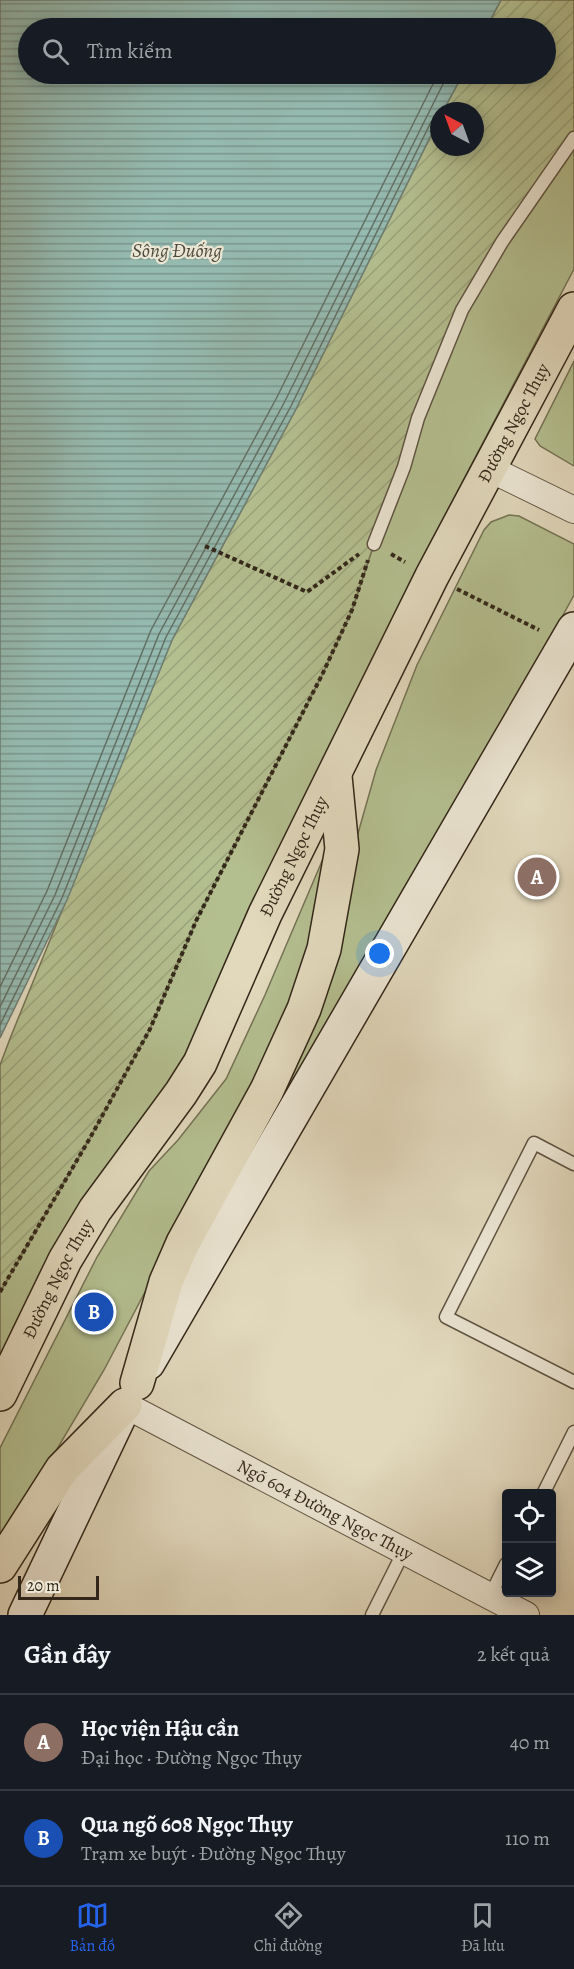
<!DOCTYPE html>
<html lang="vi">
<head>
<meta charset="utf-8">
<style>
  :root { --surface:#171b24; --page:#242831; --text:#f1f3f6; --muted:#9ea1a6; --line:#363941; --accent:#2563eb }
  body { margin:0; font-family:Alegreya,serif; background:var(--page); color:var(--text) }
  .controls { position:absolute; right:18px; bottom:18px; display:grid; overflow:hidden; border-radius:6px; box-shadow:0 3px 15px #0003 }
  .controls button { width:54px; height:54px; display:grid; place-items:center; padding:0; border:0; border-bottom:2px solid var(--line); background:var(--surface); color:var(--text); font:30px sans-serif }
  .compass { position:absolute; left:430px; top:102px; width:54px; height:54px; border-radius:50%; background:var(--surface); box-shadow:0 3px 15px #0003; rotate:319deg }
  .scale { position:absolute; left:18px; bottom:15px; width:81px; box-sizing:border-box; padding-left:6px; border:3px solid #33271a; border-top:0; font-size:16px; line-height:21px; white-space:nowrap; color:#33271a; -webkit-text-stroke:4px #ece6d4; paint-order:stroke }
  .you { position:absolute; left:380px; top:954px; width:21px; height:21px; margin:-15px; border:4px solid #fff; border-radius:50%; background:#1a73e8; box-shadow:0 0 0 9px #1a73e833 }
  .badge { display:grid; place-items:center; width:39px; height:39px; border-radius:50%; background:var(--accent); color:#fff; font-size:20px; font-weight:700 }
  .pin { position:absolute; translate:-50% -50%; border:3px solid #fff; box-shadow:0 2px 6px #0006 }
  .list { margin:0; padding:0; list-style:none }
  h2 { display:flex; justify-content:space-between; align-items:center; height:78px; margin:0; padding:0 24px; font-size:26px }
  h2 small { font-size:20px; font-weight:400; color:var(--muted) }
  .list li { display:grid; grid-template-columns:39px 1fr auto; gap:18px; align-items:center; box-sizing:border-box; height:96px; padding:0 24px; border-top:2px solid var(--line) }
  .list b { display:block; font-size:22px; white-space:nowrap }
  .list p { margin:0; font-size:20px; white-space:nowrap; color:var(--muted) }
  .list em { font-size:20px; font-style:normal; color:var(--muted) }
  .icon { flex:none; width:33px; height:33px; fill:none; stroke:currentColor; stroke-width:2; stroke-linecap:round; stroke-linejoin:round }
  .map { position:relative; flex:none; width:574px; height:1615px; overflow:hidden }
  .search { position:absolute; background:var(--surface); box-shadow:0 3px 15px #0003; left:18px; right:18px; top:18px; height:66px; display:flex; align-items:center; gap:15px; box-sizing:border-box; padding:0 21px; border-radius:33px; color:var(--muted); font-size:22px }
  .sheet { height:270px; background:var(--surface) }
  nav { display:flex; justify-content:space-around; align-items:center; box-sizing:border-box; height:84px; border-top:2px solid var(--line); background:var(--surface); font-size:16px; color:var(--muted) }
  nav a { display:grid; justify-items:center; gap:3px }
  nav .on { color:var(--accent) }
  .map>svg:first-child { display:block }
  .grass { fill:#b4bf90; stroke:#747355; stroke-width:1.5 }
  .garden { fill:url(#garden-furrows); stroke:#747355; stroke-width:1.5 }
  .water { fill:url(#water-rules); stroke:#6e7f74; stroke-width:1.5 }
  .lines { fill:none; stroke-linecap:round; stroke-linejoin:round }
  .shore { stroke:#647065; stroke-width:1.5 }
  .lane-casing { stroke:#5f5443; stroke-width:15 }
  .street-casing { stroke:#5f5443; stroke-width:28 }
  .secondary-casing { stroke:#33271a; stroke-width:36 }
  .primary-casing { stroke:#33271a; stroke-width:36 }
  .path { stroke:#33271a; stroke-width:4; stroke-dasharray:4.5 3; stroke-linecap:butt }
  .lane { stroke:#ece6d4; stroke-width:12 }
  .street { stroke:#ece6d4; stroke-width:26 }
  .secondary { stroke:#ece6d4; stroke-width:33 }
  .primary { stroke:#e2d9bd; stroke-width:33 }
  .labels { text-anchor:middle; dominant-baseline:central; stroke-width:4.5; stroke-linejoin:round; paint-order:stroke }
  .street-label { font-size:18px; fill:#33271a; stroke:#ece6d4 }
  .water-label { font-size:20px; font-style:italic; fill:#4c4c40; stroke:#ece6d4 }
</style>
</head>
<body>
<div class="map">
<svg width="574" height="1615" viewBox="0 0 574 1615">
  <defs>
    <pattern id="garden-furrows" width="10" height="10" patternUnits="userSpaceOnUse" patternTransform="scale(1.5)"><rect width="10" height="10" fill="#b4bf90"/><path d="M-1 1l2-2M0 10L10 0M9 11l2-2" fill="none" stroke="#9ba47c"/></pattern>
    <pattern id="water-rules" width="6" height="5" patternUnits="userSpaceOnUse" patternTransform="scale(1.5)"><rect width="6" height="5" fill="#95bab0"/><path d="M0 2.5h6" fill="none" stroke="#7a978e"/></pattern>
  </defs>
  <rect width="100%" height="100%" fill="#e2d9bd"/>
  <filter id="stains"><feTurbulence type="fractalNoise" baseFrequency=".00333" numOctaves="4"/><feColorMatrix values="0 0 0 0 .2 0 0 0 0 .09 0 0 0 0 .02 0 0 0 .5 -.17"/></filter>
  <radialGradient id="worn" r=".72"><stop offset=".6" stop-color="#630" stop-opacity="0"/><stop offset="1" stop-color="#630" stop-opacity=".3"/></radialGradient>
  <!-- grass -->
  <g class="grass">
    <polygon points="574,138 574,269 423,557 256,897 208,1022 0,1373 0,1292 90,1138 150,1029 196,921 322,675 352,610 374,544 462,310"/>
    <polygon points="574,361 574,466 540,446 535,439"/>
    <polygon points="509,515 519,516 574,544 574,595 389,933 295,1091 199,1232 351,858 376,770 417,665 484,530 491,522"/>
    <polygon points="328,847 295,1007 104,1370 0,1545 0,1448 97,1257 149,1171 178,1140 226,1079 265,995"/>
  </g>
  <!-- garden -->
  <polygon class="garden" points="501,0 574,0 574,138 462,310 374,544 352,610 322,675 196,921 150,1029 90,1138 0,1292 0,1065 11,1036 172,640 296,409 439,119 439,147 475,147 475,111 443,111 463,74 546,74 546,28 486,28"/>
  <!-- water -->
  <polygon class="water" points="0,0 501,0 486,28 28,28 28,74 463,74 443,111 439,111 439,119 296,409 172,640 67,900 0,1038"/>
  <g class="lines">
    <!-- shore -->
    <g class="shore">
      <polyline points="0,987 47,891 151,630 276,399 438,74"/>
      <polyline points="0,1007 55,895 159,634 284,403 448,74"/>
      <polyline points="0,1025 62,898 166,637 291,406 431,122 439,117"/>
    </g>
    <!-- lane casing -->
    <g class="lane-casing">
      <g id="lane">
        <polyline points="374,544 404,467 418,418 462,310 502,242 574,138"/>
        <polyline points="574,1164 534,1143 446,1317 574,1382"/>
        <polyline points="543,1494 574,1432"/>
        <polyline points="490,1596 506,1564"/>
        <polyline points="372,1615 404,1551"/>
      </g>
    </g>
    <!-- street casing -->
    <g class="street-casing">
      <g id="street">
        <polyline points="490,469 574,510"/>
        <path id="s1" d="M125,1405L526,1615"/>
      </g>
    </g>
    <!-- secondary casing -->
    <g class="secondary-casing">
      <g id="secondary">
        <polyline points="148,1363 574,629"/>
        <polyline points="25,1615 122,1411"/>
      </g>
    </g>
    <!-- primary casing -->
    <g class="primary-casing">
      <g id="primary">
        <polyline points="137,1383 166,1282 183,1243 267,1090 304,1009 324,949 342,849 335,776"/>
        <path id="s2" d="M0,1394L65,1260L95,1210L181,1093L200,1063L265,914L432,576L574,309"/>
        <polyline points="0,1566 62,1469 125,1405"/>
      </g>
    </g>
    <!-- path -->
    <g class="path">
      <polyline points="205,546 307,592 359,554"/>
      <polyline points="391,554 405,562"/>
      <polyline points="457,589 539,630"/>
      <polyline points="0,1292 90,1138 150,1029 196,921 322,675 352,610 368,560"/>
    </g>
    <!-- lane -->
    <use href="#lane" class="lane"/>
    <!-- street -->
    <use href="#street" class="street"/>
    <!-- secondary -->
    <use href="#secondary" class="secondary"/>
    <!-- primary -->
    <use href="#primary" class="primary"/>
  </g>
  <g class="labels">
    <!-- street labels -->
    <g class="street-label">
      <text stroke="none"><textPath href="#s2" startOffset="1101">Đường Ngọc Thụy</textPath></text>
      <text stroke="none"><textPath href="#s2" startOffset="615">Đường Ngọc Thụy</textPath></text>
      <text stroke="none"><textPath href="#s2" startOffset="129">Đường Ngọc Thụy</textPath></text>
      <text stroke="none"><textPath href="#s1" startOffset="226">Ngõ 604 Đường Ngọc Thụy</textPath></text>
    </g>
    <!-- water labels -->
    <g class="water-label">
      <text x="177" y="250">Sông Đuống</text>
    </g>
  </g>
  <rect width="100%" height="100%" filter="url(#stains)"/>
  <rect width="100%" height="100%" fill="url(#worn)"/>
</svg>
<div class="controls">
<button><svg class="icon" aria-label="locate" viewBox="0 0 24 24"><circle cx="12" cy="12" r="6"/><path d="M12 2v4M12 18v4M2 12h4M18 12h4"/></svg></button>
<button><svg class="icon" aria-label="layers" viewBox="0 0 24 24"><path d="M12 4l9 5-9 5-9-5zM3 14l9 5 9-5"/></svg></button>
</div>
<svg class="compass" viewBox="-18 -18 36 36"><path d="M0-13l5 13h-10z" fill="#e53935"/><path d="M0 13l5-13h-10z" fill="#9ea1a6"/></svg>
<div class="scale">20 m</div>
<div class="you"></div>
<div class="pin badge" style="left:537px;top:877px;background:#8d6e63">A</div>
<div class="pin badge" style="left:94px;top:1312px;background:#1a4fb4">B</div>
<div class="search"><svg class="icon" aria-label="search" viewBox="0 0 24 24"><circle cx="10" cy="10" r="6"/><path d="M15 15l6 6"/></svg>Tìm kiếm</div>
</div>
<section class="sheet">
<h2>Gần đây<small>2 kết quả</small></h2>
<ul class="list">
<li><span class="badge" style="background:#8d6e63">A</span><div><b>Học viện Hậu cần</b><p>Đại học · Đường Ngọc Thụy</p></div><em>40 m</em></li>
<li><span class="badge" style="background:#1a4fb4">B</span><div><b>Qua ngõ 608 Ngọc Thụy</b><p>Trạm xe buýt · Đường Ngọc Thụy</p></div><em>110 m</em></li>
</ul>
</section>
<nav>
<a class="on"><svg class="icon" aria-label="map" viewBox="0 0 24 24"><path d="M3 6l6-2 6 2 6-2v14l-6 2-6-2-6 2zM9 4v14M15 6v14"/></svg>Bản đồ</a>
<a><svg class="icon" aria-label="directions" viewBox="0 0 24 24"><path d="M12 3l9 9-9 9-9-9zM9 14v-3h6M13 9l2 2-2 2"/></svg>Chỉ đường</a>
<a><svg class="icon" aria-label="saved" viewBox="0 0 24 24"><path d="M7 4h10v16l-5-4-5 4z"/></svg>Đã lưu</a>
</nav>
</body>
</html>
